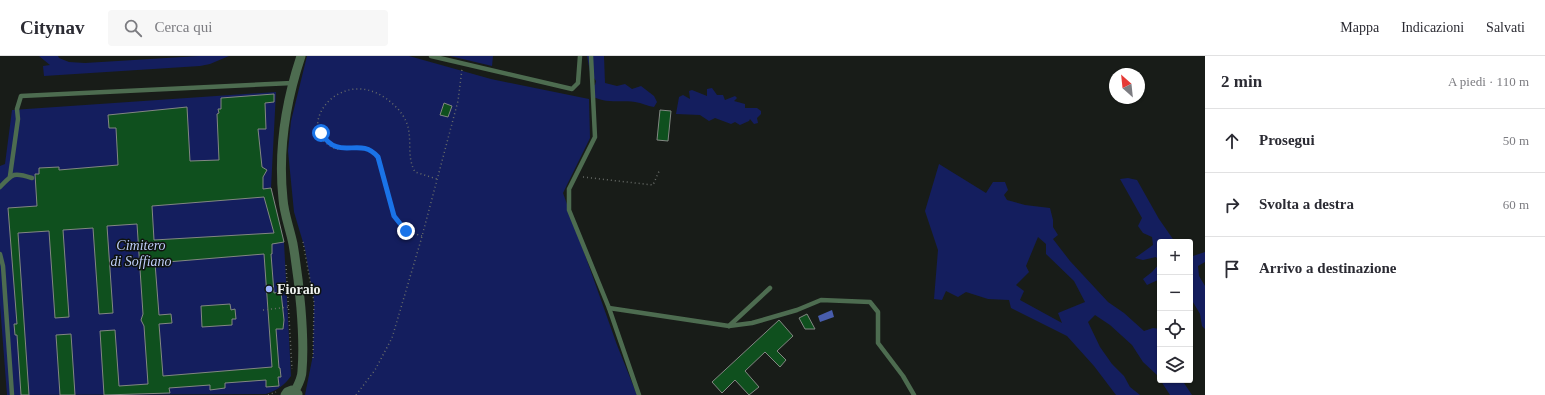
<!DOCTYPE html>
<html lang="it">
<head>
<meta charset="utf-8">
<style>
  :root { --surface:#fff; --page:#f7f7f7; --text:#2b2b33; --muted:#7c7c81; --line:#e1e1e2 }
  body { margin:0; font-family:Georgia,serif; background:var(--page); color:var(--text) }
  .controls { position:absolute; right:12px; bottom:12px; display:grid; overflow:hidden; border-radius:4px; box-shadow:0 1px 3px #0004 }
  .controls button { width:36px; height:36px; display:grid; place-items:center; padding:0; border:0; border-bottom:1px solid var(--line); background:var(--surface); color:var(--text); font:20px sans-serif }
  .compass { position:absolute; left:1109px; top:12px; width:36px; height:36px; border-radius:50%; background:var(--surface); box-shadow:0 1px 3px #0004; rotate:333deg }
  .stop { position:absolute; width:12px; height:12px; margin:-9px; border:3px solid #1a73e8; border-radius:50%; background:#fff }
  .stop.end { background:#1a73e8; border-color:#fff; box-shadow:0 1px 4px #0008 }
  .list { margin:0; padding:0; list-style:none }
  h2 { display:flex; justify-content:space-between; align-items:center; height:52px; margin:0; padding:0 16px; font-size:17px }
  h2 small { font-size:13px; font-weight:400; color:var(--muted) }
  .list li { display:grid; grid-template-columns:26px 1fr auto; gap:12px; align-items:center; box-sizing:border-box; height:64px; padding:0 16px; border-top:1px solid var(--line) }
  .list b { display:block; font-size:15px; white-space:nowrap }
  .list em { font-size:13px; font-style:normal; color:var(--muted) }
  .icon { flex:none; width:22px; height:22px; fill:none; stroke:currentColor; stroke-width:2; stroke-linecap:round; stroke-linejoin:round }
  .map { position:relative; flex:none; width:1205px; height:339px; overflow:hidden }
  header { display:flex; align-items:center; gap:24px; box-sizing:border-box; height:56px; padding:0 20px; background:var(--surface); border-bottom:1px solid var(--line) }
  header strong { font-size:19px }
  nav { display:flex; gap:22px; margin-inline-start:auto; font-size:14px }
  .search { width:280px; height:36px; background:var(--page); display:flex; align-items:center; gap:10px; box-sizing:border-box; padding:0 14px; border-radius:4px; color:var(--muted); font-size:15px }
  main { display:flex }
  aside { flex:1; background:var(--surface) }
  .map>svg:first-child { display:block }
  .green { fill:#141e5e; fill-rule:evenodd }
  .water { fill:#485dac }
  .building { fill:#0f501e; stroke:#828782; fill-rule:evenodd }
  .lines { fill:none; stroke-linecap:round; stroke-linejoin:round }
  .path { stroke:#696d69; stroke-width:1.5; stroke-dasharray:1 3; stroke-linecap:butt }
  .service { stroke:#4d6c50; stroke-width:4.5 }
  .minor { stroke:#4d6c50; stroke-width:9 }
  .route { stroke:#1a73e8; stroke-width:5 }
  .poi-dot { fill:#9db4fd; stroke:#0f130f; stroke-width:1.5 }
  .labels { text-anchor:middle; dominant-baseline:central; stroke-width:3; stroke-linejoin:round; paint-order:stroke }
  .park-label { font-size:14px; font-style:italic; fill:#bdccf7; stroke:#0f130f }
  .poi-label { font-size:14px; font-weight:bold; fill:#eff2ef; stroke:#0f130f; text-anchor:start }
</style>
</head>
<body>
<header>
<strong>Citynav</strong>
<div class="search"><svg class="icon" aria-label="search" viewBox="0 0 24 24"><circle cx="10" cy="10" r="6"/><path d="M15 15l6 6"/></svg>Cerca qui</div>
<nav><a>Mappa</a><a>Indicazioni</a><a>Salvati</a></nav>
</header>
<main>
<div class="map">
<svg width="1205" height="339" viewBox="0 0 1205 339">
  <rect width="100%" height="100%" fill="#181c18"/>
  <!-- green -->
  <g class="green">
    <polygon points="39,0 58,0 59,2 69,6 85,7 199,0 229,0 210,8 200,10 44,20 43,10 50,9"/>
    <polygon points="307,0 409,0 491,23 589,43 590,82 563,137 617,289 637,339 305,339 313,299 314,246 305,193 294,156 288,95 291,65"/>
    <polygon points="450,0 493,0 492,10"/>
    <path d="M587,0H604L605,27L617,30L625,28L632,33L641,30L654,40L657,46L654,51C647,50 642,47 635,46C621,44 605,48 592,40L591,30L595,29L596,25L590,16Z"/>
    <polygon points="712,32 717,39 723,39 725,44 735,40 737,42 734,45 745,48 745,52 757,52 761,55 761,58 757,62 758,67 754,68 750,63 749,65 740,69 735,66 731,68 715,62 709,65 700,59 676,58 679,41 683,39 690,43 689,35 692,34 707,40 707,33"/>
    <path d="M276,36L271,132L284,186L291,320C284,330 277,334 266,338L7,339L0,249V110L5,108L12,54Z"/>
    <path d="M939,108L986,137L993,126H1005L1008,134L1004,139L1007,144L1025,149L1050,152L1053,164V171L1058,179L1053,183L1070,205L1108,246L1124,257L1144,275L1153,272L1160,273V324H1182L1192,339H1170L1157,319L1143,306L1132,289L1110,269L1095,259L1088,266L1100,291L1112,308L1124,320L1130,331L1140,339H1116L1094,310L1067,280L1011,252L1009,244L988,243L966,236L958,241L946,235L942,244L934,243L938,194L925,155ZM1038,181L1046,188V198L1074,225L1085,246L1058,257L1062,267L1020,244L1024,235L1016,229L1029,216L1026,210Z"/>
    <polygon points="1128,122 1137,124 1159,163 1175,186 1160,186 1160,223 1147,229 1143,223 1152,216 1160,207 1156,201 1143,204 1135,202 1153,189 1152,181 1143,177 1138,170 1142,162 1120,123"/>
    <polygon points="1205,196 1205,206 1198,210 1199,220 1205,230 1205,273 1202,270 1200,258 1190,241 1190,201"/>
  </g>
  <!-- water -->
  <polygon class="water" points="832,254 834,261 820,266 818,260"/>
  <!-- building -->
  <g class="building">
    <path d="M274,38V46L265,47L266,73H258L262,111L267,114L263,121V133L271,132L284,186L272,188V198H271L274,237L281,236L284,264L283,273H276L279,312H280L281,321H278L279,330L266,331V324L225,327V332L210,334V329L169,332L170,337L104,339L100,275L115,274L119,330L148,328L144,270L141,264L143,258L137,168L107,170L113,257L99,258L93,172L63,174L69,261L55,262L49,175L18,177L29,339H21L17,279H15L14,268H17L8,152L37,150L35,118H39V112L59,111V114L118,109L116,72H109L108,59L187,51L190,105L219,104L217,58L219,57L218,53H221V42ZM264,141L274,177L154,184L152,150ZM264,198L272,311L163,320L159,268L172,267L171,258L159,259L155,207Z"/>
    <polygon points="444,47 452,50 448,61 440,59"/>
    <polygon points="660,54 671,55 668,85 657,84"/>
    <polygon points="230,248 231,254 235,253 236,263 232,263 232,269 202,271 201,250"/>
    <polygon points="807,258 815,273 805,273 799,262"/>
    <polygon points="779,264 793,280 777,295 786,304 780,311 765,296 745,315 759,331 749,339 735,324 722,337 712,326"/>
    <polygon points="71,278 75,339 60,339 56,279"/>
  </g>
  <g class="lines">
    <!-- path -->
    <g class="path">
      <polyline points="583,121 653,129 660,113"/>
      <path d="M422,180C417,178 411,178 407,175C386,165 389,114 373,95C367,93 362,91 355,91C348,92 341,95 334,92C289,71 346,0 396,51C419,74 403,94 415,116L437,123"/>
      <polyline points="303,186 314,246 313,303"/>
      <polyline points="286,209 292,313"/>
      <polyline points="263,254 289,251"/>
      <polyline points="268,339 276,336"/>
      <polyline points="356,339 375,314 392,282 421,184 458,45 462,13"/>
    </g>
    <!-- service -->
    <g class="service">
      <polyline points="431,0 572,33 578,27 580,0"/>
      <polyline points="591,0 595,81 569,133 569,154 609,252 639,339"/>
      <polyline points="10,120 18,63 17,53 21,40 292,27"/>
      <path d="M0,131C13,117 14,116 32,122"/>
      <polyline points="0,198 3,210 12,339"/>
      <polyline points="609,252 729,270 752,267 797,254 821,244 870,246 878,256 878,287 903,320 914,339"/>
      <polyline points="729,270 770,232"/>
    </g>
    <!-- minor -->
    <g class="minor">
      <path d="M295,335C298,329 302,322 302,315C305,279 299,224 293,188C290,173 284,158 283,143C278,96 286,45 301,0"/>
      <polyline points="285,339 287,336 292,334 298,338"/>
    </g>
  </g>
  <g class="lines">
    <!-- route -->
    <path class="route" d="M321,77C340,107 359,79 378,101L394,160L406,175"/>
  </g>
  <!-- markers -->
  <circle class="poi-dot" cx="269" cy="233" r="4"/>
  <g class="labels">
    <!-- park labels -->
    <g class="park-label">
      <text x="141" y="189">Cimitero<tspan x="141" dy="16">di Soffiano</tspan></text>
    </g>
    <!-- poi labels -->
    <g class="poi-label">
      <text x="277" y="233">Fioraio</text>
    </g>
  </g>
</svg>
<div class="controls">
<button>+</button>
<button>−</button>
<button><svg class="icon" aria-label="locate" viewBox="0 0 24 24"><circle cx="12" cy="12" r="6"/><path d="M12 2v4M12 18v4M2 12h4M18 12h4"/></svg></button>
<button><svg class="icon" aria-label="layers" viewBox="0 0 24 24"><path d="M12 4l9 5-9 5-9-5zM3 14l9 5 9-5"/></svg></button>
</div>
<svg class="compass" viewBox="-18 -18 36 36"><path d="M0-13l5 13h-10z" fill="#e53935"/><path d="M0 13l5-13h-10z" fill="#7c7c81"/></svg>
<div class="stop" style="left:321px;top:77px"></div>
<div class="stop end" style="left:406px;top:175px"></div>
</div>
<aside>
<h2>2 min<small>A piedi · 110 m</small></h2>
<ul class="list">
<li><svg class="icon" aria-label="ahead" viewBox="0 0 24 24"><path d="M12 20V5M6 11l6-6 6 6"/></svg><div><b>Prosegui</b></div><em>50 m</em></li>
<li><svg class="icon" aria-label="right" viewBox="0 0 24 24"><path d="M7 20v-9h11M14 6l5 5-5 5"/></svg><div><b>Svolta a destra</b></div><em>60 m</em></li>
<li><svg class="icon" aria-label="arrive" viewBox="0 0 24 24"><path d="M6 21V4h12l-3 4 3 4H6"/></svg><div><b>Arrivo a destinazione</b></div></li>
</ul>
</aside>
</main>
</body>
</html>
